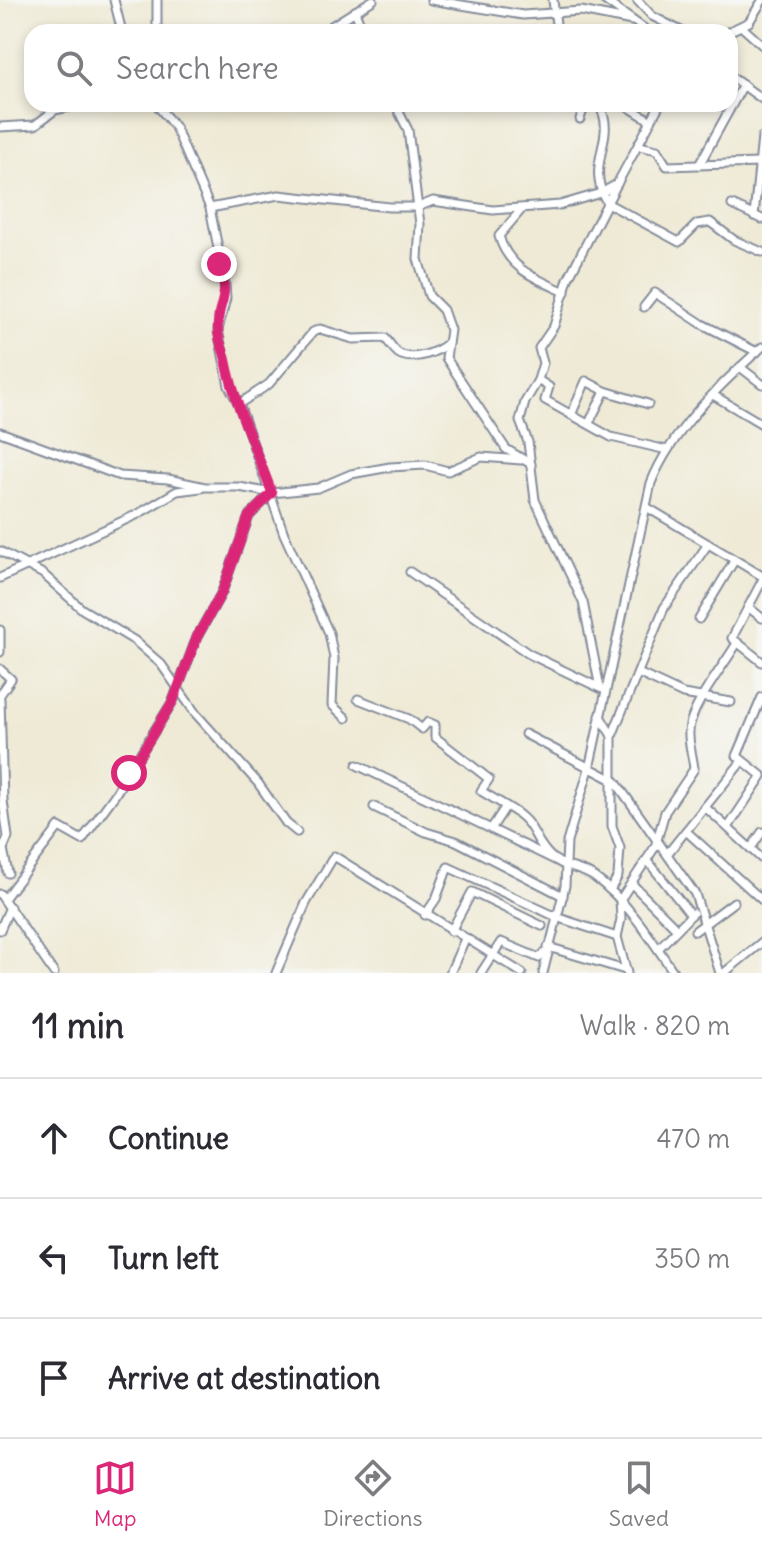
<!DOCTYPE html>
<html lang="en">
<head>
<meta charset="utf-8">
<style>
  :root { --surface:#fff; --page:#f7f7f7; --text:#2b2b33; --muted:#7c7c81; --line:#e1e1e2; --accent:#db2777 }
  body { margin:0; font-family:Delius,sans-serif; background:var(--page); color:var(--text) }
  .stop { position:absolute; width:24px; height:24px; margin:-18px; border:6px solid #db2777; border-radius:50%; background:#fff }
  .stop.end { background:#db2777; border-color:#fff; box-shadow:0 2px 8px #0008 }
  .list { margin:0; padding:0; list-style:none }
  h2 { display:flex; justify-content:space-between; align-items:center; height:104px; margin:0; padding:0 32px; font-size:34px }
  h2 small { font-size:26px; font-weight:400; color:var(--muted) }
  .list li { display:grid; grid-template-columns:52px 1fr auto; gap:24px; align-items:center; box-sizing:border-box; height:120px; padding:0 32px; border-top:2px solid var(--line) }
  .list b { display:block; font-size:30px; white-space:nowrap }
  .list em { font-size:26px; font-style:normal; color:var(--muted) }
  .icon { flex:none; width:44px; height:44px; fill:none; stroke:currentColor; stroke-width:2; stroke-linecap:round; stroke-linejoin:round }
  .map { position:relative; flex:none; width:762px; height:973px; overflow:hidden }
  .search { position:absolute; background:var(--surface); box-shadow:0 4px 12px #0003; left:24px; right:24px; top:24px; height:88px; display:flex; align-items:center; gap:20px; box-sizing:border-box; padding:0 28px; border-radius:24px; color:var(--muted); font-size:30px }
  .sheet { height:464px; background:var(--surface) }
  nav { display:flex; justify-content:space-around; align-items:center; box-sizing:border-box; height:112px; border-top:2px solid var(--line); background:var(--surface); font-size:22px; color:var(--muted) }
  nav a { display:grid; justify-items:center; gap:4px }
  nav .on { color:var(--accent) }
  .map>svg:first-child { display:block }
  .lines { fill:none; stroke-linecap:round; stroke-linejoin:round }
  .minor-casing { stroke:#858c9a; stroke-width:11 }
  .minor { stroke:#fff; stroke-width:7 }
  .route { stroke:#db2777; stroke-width:10 }
</style>
</head>
<body>
<div class="map">
<svg width="762" height="973" viewBox="0 0 762 973">
  <rect width="100%" height="100%" fill="#f6f6f2"/>
  <filter id="ink" filterUnits="userSpaceOnUse"><feTurbulence type="fractalNoise" baseFrequency=".0125" numOctaves="2"/><feDisplacementMap in="SourceGraphic" scale="16" xChannelSelector="R" yChannelSelector="G"/><feConvolveMatrix kernelMatrix="1 2 1 2 8 2 1 2 1" color-interpolation-filters="sRGB"/></filter>
  <filter id="wash" filterUnits="userSpaceOnUse"><feTurbulence type="fractalNoise" baseFrequency=".006" numOctaves="4" result="noise"/><feDisplacementMap in="SourceGraphic" scale="32" xChannelSelector="R" yChannelSelector="G"/><feGaussianBlur stdDeviation="1.8" result="paint"/><feColorMatrix in="noise" values="0 0 0 0 0 0 0 0 0 0 0 0 0 0 0 0 0 1.4 0 .05"/><feComposite in="paint" operator="in"/></filter>
  <g filter="url(#wash)">
    <rect width="100%" height="100%" fill="#efead5"/>
  </g>
  <g filter="url(#ink)">
    <g class="lines">
      <!-- minor casing -->
      <g class="minor-casing">
        <g id="minor">
          <polyline points="114,0 122,32"/>
          <polyline points="157,0 157,32"/>
          <polyline points="431,0 523,15 581,11 632,21"/>
          <polyline points="553,0 557,32"/>
          <polyline points="604,0 649,32"/>
          <polyline points="637,0 652,16 683,32"/>
          <polyline points="355,11 363,32"/>
          <polyline points="742,27 762,45"/>
          <polyline points="322,32 373,0"/>
          <polyline points="728,32 749,22 762,1"/>
          <polyline points="730,76 762,99"/>
          <polyline points="156,104 175,127 210,208 225,283 226,298 218,330 229,386 239,404 284,534 329,633 334,658 332,705 346,718"/>
          <polyline points="395,104 408,130 420,224 418,259 429,296 443,310 450,330 446,358 506,449 531,464"/>
          <polyline points="579,104 583,110 580,119"/>
          <path d="M598,104C620,136 583,162 607,203L679,242L697,224L710,222L734,240L762,252"/>
          <polyline points="624,104 651,121"/>
          <polyline points="537,108 539,104"/>
          <polyline points="0,127 35,125 55,110 83,104"/>
          <polyline points="639,146 657,150 667,166 759,163"/>
          <polyline points="699,165 743,85"/>
          <polyline points="732,205 762,219"/>
          <polyline points="210,208 279,195 389,207 418,207 433,201 493,210 560,205 601,193 617,184 660,104"/>
          <path d="M521,210L499,236C508,269 537,279 565,292"/>
          <polyline points="754,216 762,137"/>
          <polyline points="644,307 655,293 702,324 757,352"/>
          <polyline points="740,367 762,384"/>
          <polyline points="538,380 549,387 545,400 611,437 667,450"/>
          <polyline points="713,395 762,424"/>
          <path d="M239,404L269,384L313,332L320,329L353,339L385,338C389,342 393,349 398,353C411,362 437,353 448,343"/>
          <polyline points="571,415 586,381 605,391"/>
          <polyline points="589,423 605,391 648,404"/>
          <polyline points="0,432 120,476 168,479 205,487 239,487 272,493 318,488 351,474 390,467 425,465 448,471 481,457 521,460"/>
          <polyline points="648,508 762,576"/>
          <polyline points="0,551 43,574 82,609 135,641 161,664 196,714 258,783 286,823 297,832"/>
          <polyline points="410,572 529,654 600,688"/>
          <polyline points="0,578 138,514 177,491 201,488"/>
          <polyline points="762,581 732,638 762,662"/>
          <polyline points="748,607 762,618"/>
          <polyline points="699,619 734,561"/>
          <polyline points="0,630 0,652"/>
          <polyline points="0,669 11,679 0,695"/>
          <polyline points="638,673 683,694 731,702"/>
          <polyline points="606,690 600,688 583,602 535,500 528,442 520,421 525,402 538,380 543,363 539,348 554,326 568,279 617,184"/>
          <polyline points="0,699 3,801 8,837 3,849 8,873"/>
          <polyline points="358,699 409,719 422,729 428,722 435,725 435,737 489,779 481,791 506,806"/>
          <polyline points="600,716 612,736 612,826 620,848 618,876 610,890"/>
          <polyline points="525,734 615,781 695,894 720,973"/>
          <polyline points="612,736 664,608 708,544"/>
          <polyline points="357,765 491,829"/>
          <polyline points="374,807 426,832 456,841 563,896"/>
          <polyline points="705,807 762,859"/>
          <polyline points="729,826 762,776 737,756 762,697"/>
          <polyline points="686,831 762,900"/>
          <polyline points="751,848 762,832"/>
          <polyline points="668,853 742,761"/>
          <polyline points="647,860 691,915"/>
          <path d="M557,861L491,829L506,806C538,824 530,836 550,856C564,869 580,867 594,877C627,900 652,940 674,973"/>
          <polyline points="632,884 677,929"/>
          <polyline points="0,894 54,973"/>
          <polyline points="4,899 59,827 82,840 114,796 173,701 197,637 222,592 249,516 272,493"/>
          <polyline points="425,915 436,899 448,867 559,918 617,937"/>
          <polyline points="0,930 10,907"/>
          <polyline points="451,931 472,892 542,926"/>
          <polyline points="695,931 734,902"/>
          <polyline points="548,947 625,970"/>
          <polyline points="658,949 693,913"/>
          <polyline points="276,973 306,903 334,856 522,973"/>
          <polyline points="450,973 465,939"/>
          <polyline points="481,973 501,942 539,958 547,951"/>
          <path d="M543,973L565,886L567,842L589,769L651,483C672,430 720,385 762,347"/>
          <path d="M627,973L617,937L621,919L620,900L655,847L665,812L694,769C693,757 688,743 689,731C690,707 724,666 737,643"/>
          <polyline points="724,973 762,942"/>
        </g>
      </g>
      <!-- minor -->
      <use href="#minor" class="minor"/>
    </g>
  </g>
  <g class="lines" filter="url(#ink)">
    <!-- route -->
    <path class="route" d="M129,773L173,701L197,637L222,592L249,516L272,493C256,449 235,406 226,360C224,350 218,340 218,330C216,301 232,301 219,264"/>
  </g>
</svg>
<div class="stop" style="left:129px;top:773px"></div>
<div class="stop end" style="left:219px;top:264px"></div>
<div class="search"><svg class="icon" aria-label="search" viewBox="0 0 24 24"><circle cx="10" cy="10" r="6"/><path d="M15 15l6 6"/></svg>Search here</div>
</div>
<section class="sheet">
<h2>11 min<small>Walk · 820 m</small></h2>
<ul class="list">
<li><svg class="icon" aria-label="ahead" viewBox="0 0 24 24"><path d="M12 20V5M6 11l6-6 6 6"/></svg><div><b>Continue</b></div><em>470 m</em></li>
<li><svg class="icon" aria-label="left" viewBox="0 0 24 24"><path d="M17 20v-9H6M10 6l-5 5 5 5"/></svg><div><b>Turn left</b></div><em>350 m</em></li>
<li><svg class="icon" aria-label="arrive" viewBox="0 0 24 24"><path d="M6 21V4h12l-3 4 3 4H6"/></svg><div><b>Arrive at destination</b></div></li>
</ul>
</section>
<nav>
<a class="on"><svg class="icon" aria-label="map" viewBox="0 0 24 24"><path d="M3 6l6-2 6 2 6-2v14l-6 2-6-2-6 2zM9 4v14M15 6v14"/></svg>Map</a>
<a><svg class="icon" aria-label="directions" viewBox="0 0 24 24"><path d="M12 3l9 9-9 9-9-9zM9 14v-3h6M13 9l2 2-2 2"/></svg>Directions</a>
<a><svg class="icon" aria-label="saved" viewBox="0 0 24 24"><path d="M7 4h10v16l-5-4-5 4z"/></svg>Saved</a>
</nav>
</body>
</html>
